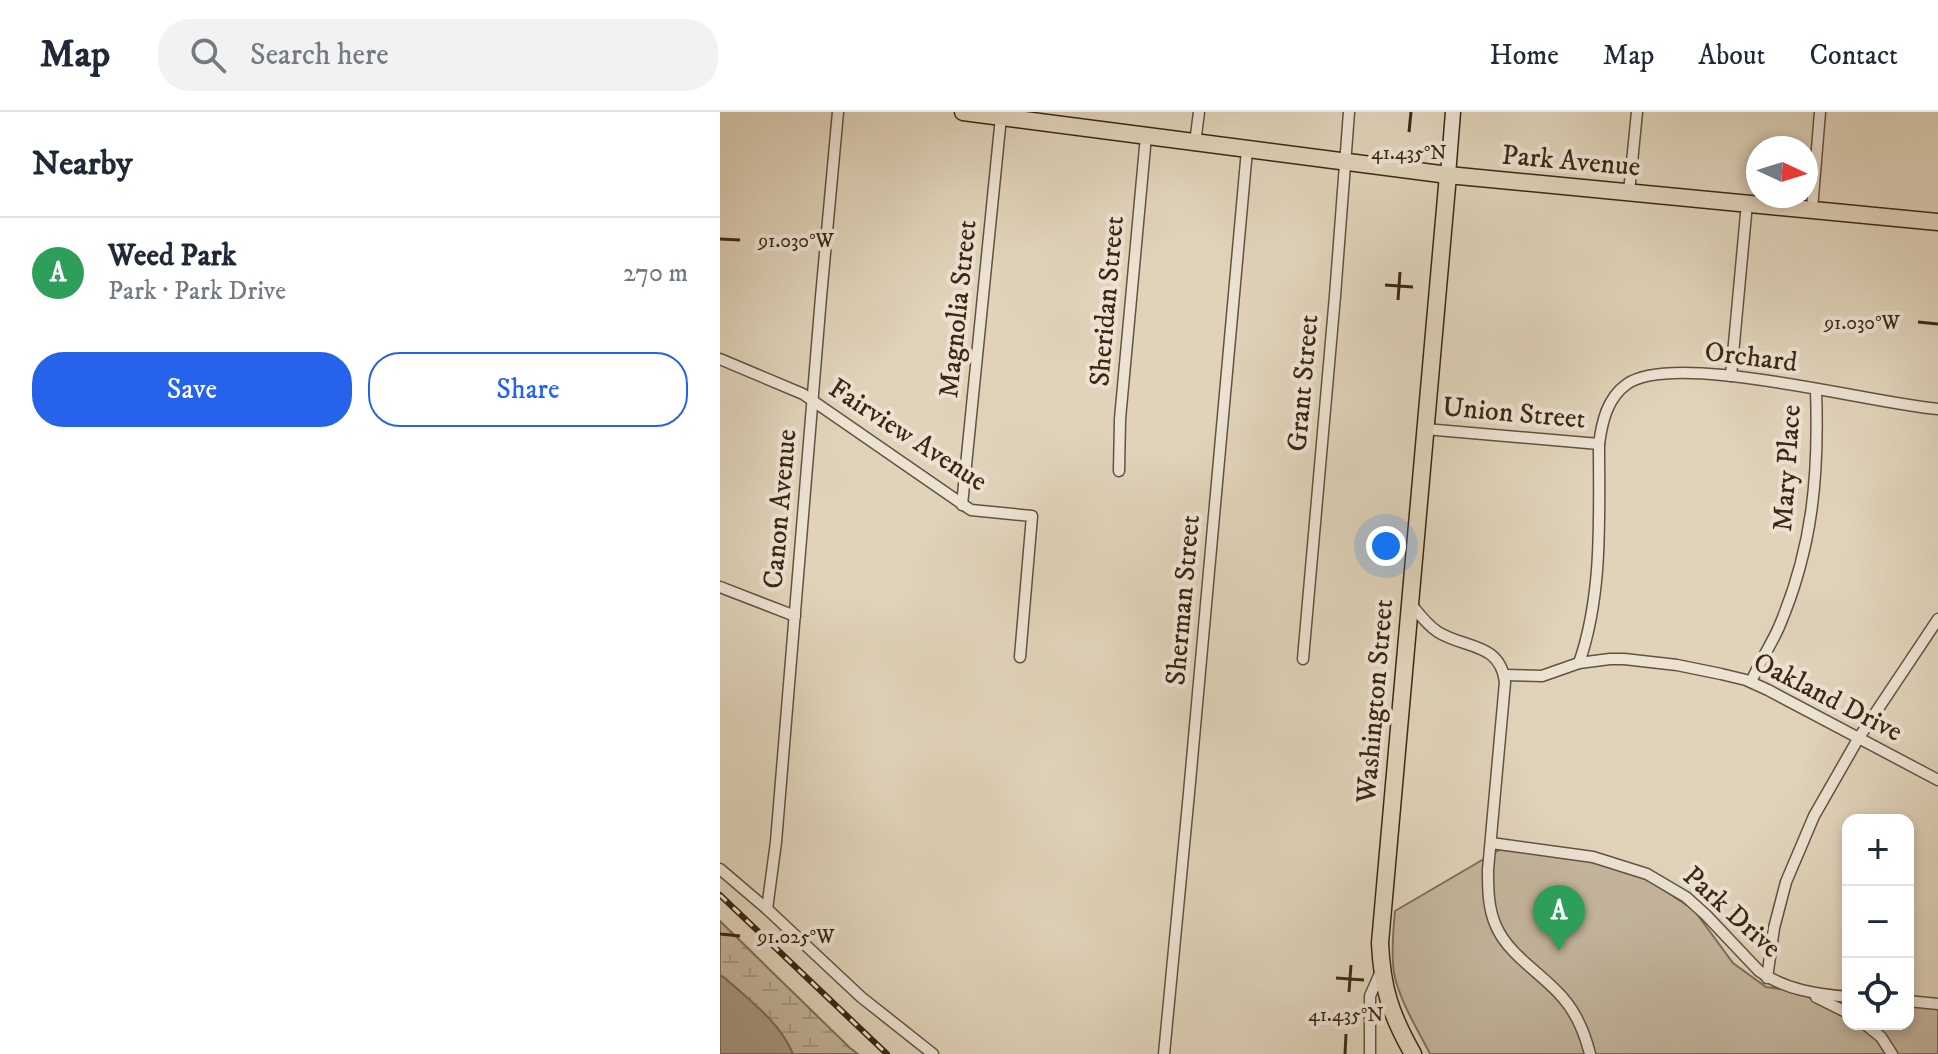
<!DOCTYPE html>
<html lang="en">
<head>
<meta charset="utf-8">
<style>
  :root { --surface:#fff; --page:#f2f2f3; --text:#1f2937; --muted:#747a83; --line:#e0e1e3; --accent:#2563eb }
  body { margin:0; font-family:"IM FELL DW Pica",serif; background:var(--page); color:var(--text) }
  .controls { position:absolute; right:24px; bottom:24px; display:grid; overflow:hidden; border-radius:16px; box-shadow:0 4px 12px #0003 }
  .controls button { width:72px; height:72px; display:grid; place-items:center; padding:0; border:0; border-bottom:2px solid var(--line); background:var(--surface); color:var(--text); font:40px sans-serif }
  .compass { position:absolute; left:1026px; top:24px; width:72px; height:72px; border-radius:50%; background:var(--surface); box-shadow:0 4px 12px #0003; rotate:94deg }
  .you { position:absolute; left:666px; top:434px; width:28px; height:28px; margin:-20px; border:6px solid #fff; border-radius:50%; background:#1a73e8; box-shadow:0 0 0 12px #1a73e833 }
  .badge { display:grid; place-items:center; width:52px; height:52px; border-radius:50%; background:var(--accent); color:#fff; font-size:26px; font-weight:700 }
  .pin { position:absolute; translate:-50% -66px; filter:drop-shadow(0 2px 4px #0008) }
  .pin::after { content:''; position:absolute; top:42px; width:28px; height:24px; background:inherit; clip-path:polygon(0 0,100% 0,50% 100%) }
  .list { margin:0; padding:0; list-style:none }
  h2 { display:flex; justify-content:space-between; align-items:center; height:104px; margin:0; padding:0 32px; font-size:34px }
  h2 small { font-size:26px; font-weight:400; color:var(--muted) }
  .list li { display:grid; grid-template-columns:52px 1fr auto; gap:24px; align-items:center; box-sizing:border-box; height:112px; padding:0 32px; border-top:2px solid var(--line) }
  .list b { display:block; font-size:30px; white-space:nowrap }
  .list p { margin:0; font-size:26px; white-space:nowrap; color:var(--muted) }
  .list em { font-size:26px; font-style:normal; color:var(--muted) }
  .actions { display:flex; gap:16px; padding:24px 32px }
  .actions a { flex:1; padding:18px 0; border:2px solid var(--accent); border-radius:32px; text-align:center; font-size:28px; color:var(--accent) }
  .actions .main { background:var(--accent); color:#fff }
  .icon { flex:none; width:44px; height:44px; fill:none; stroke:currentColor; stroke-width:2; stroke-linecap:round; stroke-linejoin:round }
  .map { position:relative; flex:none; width:1218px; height:942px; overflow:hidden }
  header { display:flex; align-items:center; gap:48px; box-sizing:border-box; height:112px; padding:0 40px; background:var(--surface); border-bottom:2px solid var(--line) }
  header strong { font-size:38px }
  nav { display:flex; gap:44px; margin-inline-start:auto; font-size:28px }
  .search { width:560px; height:72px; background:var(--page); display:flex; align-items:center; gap:20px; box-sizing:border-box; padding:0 28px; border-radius:32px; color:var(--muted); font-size:30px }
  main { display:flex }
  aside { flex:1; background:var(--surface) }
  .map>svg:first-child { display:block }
  .wetland { fill:url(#wetland-marsh); stroke:#806e59; stroke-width:2 }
  .green { fill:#c4b69e; stroke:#806e59; stroke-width:2 }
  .water { fill:#a89982; stroke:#7c6b56; stroke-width:2 }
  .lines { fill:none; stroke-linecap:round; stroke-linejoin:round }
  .minor-casing { stroke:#64523e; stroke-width:13 }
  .secondary-casing { stroke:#3b2714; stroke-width:17 }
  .primary-casing { stroke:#3b2714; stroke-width:19 }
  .minor { stroke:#ebe2d2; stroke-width:10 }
  .secondary { stroke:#ebe2d2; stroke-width:14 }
  .primary { stroke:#e0d3ba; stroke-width:16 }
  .rail-casing { stroke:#3b2714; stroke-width:6 }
  .rail { stroke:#ebe2d2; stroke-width:3; stroke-dasharray:9; stroke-linecap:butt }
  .ticks { fill:none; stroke:#3b2714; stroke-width:3 }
  .labels { text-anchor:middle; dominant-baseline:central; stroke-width:8; stroke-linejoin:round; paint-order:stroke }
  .street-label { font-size:28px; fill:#3b2714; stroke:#ebe2d2 }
  .ticks-label { font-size:20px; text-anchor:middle; fill:#3b2714; stroke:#ebe2d2; stroke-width:8; stroke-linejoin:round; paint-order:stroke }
</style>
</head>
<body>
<header>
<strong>Map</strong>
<div class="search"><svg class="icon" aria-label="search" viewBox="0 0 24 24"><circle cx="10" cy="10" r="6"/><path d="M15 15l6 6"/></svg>Search here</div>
<nav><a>Home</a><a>Map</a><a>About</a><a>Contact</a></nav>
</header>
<main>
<aside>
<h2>Nearby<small></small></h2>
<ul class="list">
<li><span class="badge" style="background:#2e9e5b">A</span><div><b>Weed Park</b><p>Park · Park Drive</p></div><em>270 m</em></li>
</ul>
<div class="actions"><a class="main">Save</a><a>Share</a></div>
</aside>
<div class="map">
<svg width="1218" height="942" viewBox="0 0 1218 942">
  <defs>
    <pattern id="wetland-marsh" width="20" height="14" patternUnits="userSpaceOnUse" patternTransform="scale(2)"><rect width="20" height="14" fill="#c4b69e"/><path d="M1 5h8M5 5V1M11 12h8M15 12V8" fill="none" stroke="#a99c87"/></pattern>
  </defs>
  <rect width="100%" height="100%" fill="#e0d3ba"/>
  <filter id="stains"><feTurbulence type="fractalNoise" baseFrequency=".0025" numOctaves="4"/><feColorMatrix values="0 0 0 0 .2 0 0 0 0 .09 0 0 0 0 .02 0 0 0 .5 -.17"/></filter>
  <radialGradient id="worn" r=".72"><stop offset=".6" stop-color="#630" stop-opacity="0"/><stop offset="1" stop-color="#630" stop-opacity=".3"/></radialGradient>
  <!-- wetland -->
  <polygon class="wetland" points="0,809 130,936 138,942 0,942"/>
  <!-- green -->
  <path class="green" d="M781,737L880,750L930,769L974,798L1013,851L1046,875L1128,886V912H1188V890L1218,892V942H710C698,918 679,888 674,861C671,841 673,819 675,799Z"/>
  <!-- water -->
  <path class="water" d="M0,863L5,866C30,889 60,910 73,942H0Z"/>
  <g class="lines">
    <!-- minor casing -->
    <g class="minor-casing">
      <g id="minor">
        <polyline points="475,31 479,0"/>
        <polyline points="909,80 917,0"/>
        <polyline points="1092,97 1100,0"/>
        <polyline points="0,247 83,282 251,398 312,404 300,545"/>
        <polyline points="1011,264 1027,91"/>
        <polyline points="705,317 879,332"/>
        <polyline points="399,359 400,307 426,24"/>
        <polyline points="242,393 281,5"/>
        <polyline points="0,475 75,504"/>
        <path d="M691,492C699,502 707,513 718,520C745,537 780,530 785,570L768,758C768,777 768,796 776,814C789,844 823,862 843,886C857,902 865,922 870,942"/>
        <polyline points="583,547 615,184 629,0"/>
        <path d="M859,551C883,482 879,405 879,332C882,310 887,286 907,272C955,238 1153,292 1218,297"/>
        <polyline points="784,563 822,564 859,551 890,547 904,547 957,553 1001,562 1026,568 1048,578 1218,668"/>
        <path d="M1031,570C1039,551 1051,533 1059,515C1093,435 1099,363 1096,278"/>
        <path d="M771,731L873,745L927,762L966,785L986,803L1039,859C1065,878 1097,882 1128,885"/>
        <polyline points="0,757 47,797 141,885 213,942"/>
        <polyline points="47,797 56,730 101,185 118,0"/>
        <polyline points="1047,866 1054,816 1066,770 1094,704 1138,627 1218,507"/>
        <polyline points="1096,885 1128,901"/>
        <polyline points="1188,889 1218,892"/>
        <polyline points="1145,912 1161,925 1172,942"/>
        <polyline points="444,942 469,681 527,38"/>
        <polyline points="650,942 650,884 661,859"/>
      </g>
    </g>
    <!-- secondary casing -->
    <g class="secondary-casing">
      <polyline id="secondary" points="728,63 733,0"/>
    </g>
    <!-- primary casing -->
    <g class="primary-casing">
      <g id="primary">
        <polyline points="243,0 728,63 1218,110"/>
        <path d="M693,942C671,903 662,877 660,831L728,63"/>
      </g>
    </g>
    <!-- minor -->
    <use href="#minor" class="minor"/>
    <!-- secondary -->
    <use href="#secondary" class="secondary"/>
    <!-- primary -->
    <use href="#primary" class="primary"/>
    <!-- rail casing -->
    <g class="rail-casing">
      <polyline id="rail" points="0,783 167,942"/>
    </g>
    <!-- rail -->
    <use href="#rail" class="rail"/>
  </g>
  <!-- ticks -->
  <path class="ticks" d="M689,20L691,0M0,127L20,128M665,173L693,175M678,188L680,160M1198,210L1218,212M0,822L20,824M616,866L644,868M629,880L631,853M625,942L626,922"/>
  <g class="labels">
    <!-- street labels -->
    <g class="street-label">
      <text transform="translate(851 49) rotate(5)">Park Avenue</text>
      <text transform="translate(387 189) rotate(-85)">Sheridan Street</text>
      <text transform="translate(238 197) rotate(-84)">Magnolia Street</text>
      <text transform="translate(1031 245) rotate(7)">Orchard</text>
      <text transform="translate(583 271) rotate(-85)">Grant Street</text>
      <text transform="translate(794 301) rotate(5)">Union Street</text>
      <text transform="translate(188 323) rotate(33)">Fairview Avenue</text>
      <text transform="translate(1067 356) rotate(-86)">Mary Place</text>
      <text transform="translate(60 397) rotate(-85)">Canon Avenue</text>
      <text transform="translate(463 488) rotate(-85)">Sherman Street</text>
      <text transform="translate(1108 585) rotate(27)">Oakland Drive</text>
      <text transform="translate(655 589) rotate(-85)">Washington Street</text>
      <text transform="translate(1012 800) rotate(42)">Park Drive</text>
    </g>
  </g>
  <g class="ticks-label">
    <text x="689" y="47">41.435°N</text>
    <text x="76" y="135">91.030°W</text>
    <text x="1142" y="217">91.030°W</text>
    <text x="76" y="831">91.025°W</text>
    <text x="626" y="909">41.435°N</text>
  </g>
  <rect width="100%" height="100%" filter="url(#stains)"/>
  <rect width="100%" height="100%" fill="url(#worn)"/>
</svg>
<div class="controls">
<button>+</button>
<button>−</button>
<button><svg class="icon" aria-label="locate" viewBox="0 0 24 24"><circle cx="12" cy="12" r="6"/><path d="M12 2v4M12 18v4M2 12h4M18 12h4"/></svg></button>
</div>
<svg class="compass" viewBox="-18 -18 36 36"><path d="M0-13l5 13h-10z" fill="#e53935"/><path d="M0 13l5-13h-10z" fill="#747a83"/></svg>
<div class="you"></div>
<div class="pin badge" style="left:839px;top:839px;background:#2e9e5b">A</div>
</div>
</main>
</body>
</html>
